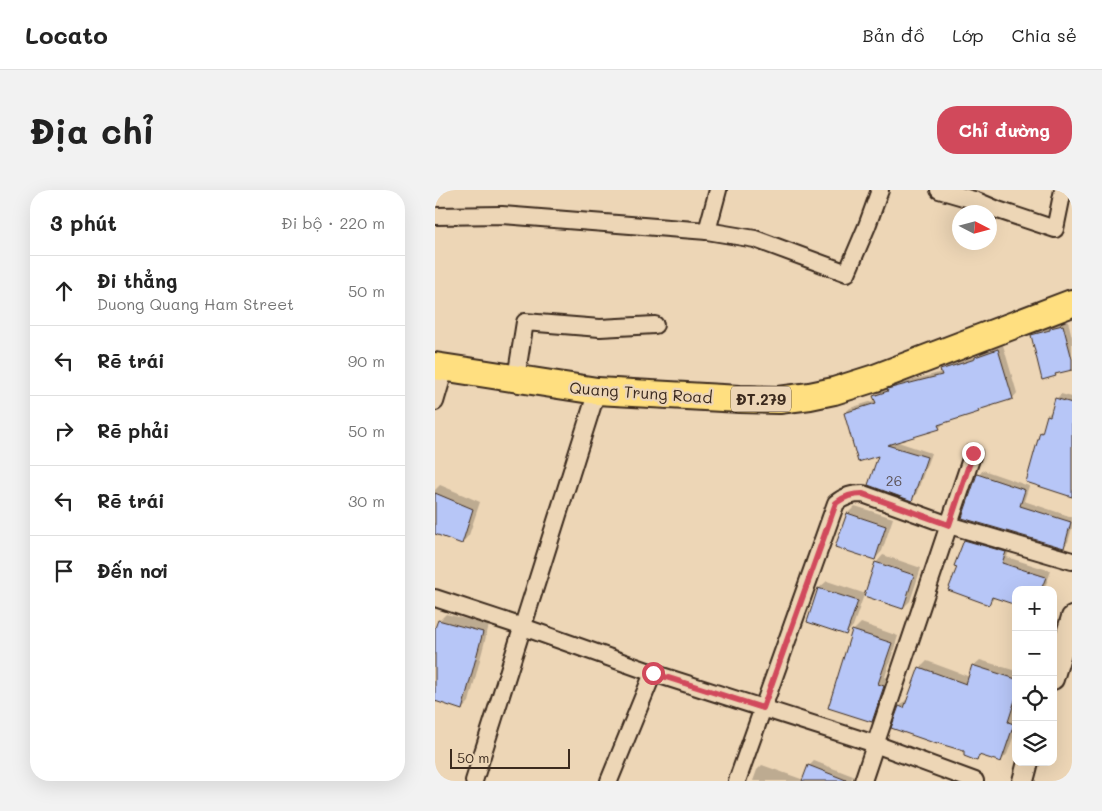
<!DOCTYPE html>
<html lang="vi">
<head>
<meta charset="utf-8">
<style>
  :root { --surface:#fff; --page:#f2f2f2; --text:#222; --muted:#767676; --line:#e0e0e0; --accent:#d1495b }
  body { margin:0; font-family:Mali,sans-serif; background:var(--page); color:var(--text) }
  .controls { position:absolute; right:15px; bottom:15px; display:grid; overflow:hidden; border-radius:10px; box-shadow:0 5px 20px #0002 }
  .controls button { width:45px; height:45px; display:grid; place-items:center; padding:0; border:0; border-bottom:1px solid var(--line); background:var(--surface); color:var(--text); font:25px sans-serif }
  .compass { position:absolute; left:517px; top:15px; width:45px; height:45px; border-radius:50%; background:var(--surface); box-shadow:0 5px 20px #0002; rotate:96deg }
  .scale { position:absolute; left:15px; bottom:12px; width:120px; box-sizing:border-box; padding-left:5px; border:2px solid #3b2a1e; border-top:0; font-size:14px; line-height:18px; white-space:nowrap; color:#3b2a1e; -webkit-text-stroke:4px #edd6b6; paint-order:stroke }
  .stop { position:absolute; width:15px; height:15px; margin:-11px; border:4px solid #d1495b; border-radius:50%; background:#fff }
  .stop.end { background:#d1495b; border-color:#fff; box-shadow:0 1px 5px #0008 }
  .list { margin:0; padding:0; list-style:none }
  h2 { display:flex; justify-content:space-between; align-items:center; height:65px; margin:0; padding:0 20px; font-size:21px }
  h2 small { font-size:16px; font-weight:400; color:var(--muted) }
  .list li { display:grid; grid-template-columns:32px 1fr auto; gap:15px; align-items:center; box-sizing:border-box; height:70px; padding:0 20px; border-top:1px solid var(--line) }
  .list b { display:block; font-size:19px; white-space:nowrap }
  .list p { margin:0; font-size:16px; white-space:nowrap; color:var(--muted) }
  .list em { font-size:16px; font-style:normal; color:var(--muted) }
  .icon { flex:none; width:28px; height:28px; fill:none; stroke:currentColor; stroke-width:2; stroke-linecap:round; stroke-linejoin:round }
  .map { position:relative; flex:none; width:637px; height:591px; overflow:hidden; border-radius:20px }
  header { display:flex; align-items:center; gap:30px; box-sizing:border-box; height:70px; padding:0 25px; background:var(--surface); border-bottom:1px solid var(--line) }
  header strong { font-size:24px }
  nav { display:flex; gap:28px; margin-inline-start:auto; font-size:18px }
  .intro { display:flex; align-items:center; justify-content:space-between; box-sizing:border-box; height:120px; padding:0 30px }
  h1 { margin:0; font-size:35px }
  .button { padding:12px 22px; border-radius:20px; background:var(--accent); color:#fff; font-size:18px; font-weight:700 }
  main { display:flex; gap:30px; padding:0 30px }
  aside { flex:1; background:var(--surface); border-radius:20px; box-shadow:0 5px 20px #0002 }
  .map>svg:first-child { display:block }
  .shadow { fill:#0003 }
  .building { fill:#b7c6f7; stroke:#3b2a1e }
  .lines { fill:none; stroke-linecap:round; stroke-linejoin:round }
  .minor-casing { stroke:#3b2a1e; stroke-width:20 }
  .tertiary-casing { stroke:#3b2a1e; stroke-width:24 }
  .primary-casing { stroke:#3b2a1e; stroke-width:30 }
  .minor { stroke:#edd6b6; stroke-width:16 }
  .tertiary { stroke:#edd6b6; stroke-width:20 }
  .primary { stroke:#ffdf80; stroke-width:26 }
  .route { stroke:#d1495b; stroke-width:6 }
  .labels { text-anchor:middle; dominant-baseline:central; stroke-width:4.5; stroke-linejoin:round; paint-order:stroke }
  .number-label { font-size:14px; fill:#5a5154 }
  .shield { fill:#edd6b6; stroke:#705e4c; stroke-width:1 }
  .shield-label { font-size:15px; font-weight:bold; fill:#3b2a1e }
  .street-label { font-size:16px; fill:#3b2a1e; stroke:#edd6b6 }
</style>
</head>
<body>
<header>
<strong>Locato</strong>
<nav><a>Bản đồ</a><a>Lớp</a><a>Chia sẻ</a></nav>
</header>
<div class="intro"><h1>Địa chỉ</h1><a class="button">Chỉ đường</a></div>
<main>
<aside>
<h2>3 phút<small>Đi bộ · 220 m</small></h2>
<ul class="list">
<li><svg class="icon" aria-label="ahead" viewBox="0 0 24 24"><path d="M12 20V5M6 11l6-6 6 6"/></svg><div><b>Đi thẳng</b><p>Duong Quang Ham Street</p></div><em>50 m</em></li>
<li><svg class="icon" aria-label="left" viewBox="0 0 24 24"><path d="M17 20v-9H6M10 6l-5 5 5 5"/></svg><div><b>Rẽ trái</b></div><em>90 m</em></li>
<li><svg class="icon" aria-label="right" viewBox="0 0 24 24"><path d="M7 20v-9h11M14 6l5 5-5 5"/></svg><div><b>Rẽ phải</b></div><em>50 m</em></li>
<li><svg class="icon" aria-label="left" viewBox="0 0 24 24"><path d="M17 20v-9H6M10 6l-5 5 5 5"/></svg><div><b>Rẽ trái</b></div><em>30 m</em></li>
<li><svg class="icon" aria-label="arrive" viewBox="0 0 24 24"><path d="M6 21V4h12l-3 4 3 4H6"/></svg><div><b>Đến nơi</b></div></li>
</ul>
</aside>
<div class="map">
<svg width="637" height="591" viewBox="0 0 637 591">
  <rect width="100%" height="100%" fill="#edd6b6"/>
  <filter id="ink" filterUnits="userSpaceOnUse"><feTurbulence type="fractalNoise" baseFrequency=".02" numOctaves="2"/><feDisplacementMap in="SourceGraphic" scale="10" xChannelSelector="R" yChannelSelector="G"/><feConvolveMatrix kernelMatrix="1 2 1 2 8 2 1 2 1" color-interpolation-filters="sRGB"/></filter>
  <g filter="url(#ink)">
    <!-- shadow -->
    <g class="shadow">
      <polygon points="633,131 637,147 637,178 623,182 620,185 597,146 602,141 618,136 621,134"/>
      <polygon points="568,155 582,203 578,208 547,217 543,221 509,233 504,238 460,251 496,263 481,305 477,310 445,264 410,223 415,218 441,210 440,206 445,201 455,198 459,195 507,182 507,181 512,176 542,166 546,163"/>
      <polygon points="626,204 637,207 637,305 606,243 609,240 613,225 617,221 621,209"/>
      <polygon points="548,280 594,296 589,311 637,327 637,338 633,352 628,357 544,285"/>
      <polygon points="5,295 45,312 34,345 27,353 0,343 0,300"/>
      <polygon points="420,316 458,328 447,361 440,369 402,356 413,323"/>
      <polygon points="536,344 576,356 572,367 616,381 609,400 581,400 560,407 554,414 523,376 530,350"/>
      <polygon points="448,365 486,378 475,411 468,418 429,405 418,436 411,444 373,431 384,398 392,391 431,404 441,373"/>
      <polygon points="11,424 54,435 34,512 27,519 0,510 0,442 4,431"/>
      <polygon points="426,433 463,446 450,487 456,489 444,523 437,531 418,441"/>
      <polygon points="545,470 581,481 581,519 579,525 581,526 581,540 572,564 566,571 547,564 542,569 530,560 465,516 471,510 473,511 486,477 492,471 535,487 538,476"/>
      <polygon points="379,571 418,586 416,591 318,591 322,580 327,575 369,590 374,576"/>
    </g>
    <!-- building -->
    <g class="building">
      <polygon points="628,135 637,169 637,180 620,184 621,186 607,190 596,145 615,140 615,138"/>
      <polygon points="563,159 578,209 543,220 544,222 503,235 505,239 452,255 492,267 477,311 433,295 443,266 423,272 409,223 441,213 438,206 453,201 452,199 507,185 505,180 540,169 540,167"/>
      <polygon points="620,208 637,213 637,307 591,292 605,242 607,243 612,225 615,226"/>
      <polygon points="542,284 590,300 585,316 636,332 629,358 527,328"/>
      <polygon points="0,303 38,319 27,354 0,344"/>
      <polygon points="412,323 451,336 440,370 400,357"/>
      <polygon points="529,350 571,362 567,373 611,387 606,400 581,400 581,415 557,407 554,415 513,400 522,377 519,376"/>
      <polygon points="440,372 479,385 468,419 429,406"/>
      <polygon points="383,398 423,411 411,445 372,432"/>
      <polygon points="3,430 48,442 27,520 0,511 0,438"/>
      <polygon points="417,440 457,453 443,494 449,496 437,532 393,518"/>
      <polygon points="537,475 581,489 581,507 573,532 579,534 566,572 544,565 542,571 529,566 529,561 502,553 502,554 456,538 464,516 469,518 484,477 531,494"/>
      <polygon points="373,575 411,590 411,591 367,591"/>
    </g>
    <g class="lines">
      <!-- minor casing -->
      <g class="minor-casing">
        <g id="minor">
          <polyline points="504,0 542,11 563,20 620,39 628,0"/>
          <polyline points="0,26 67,25 272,41 320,49 412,83 432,36 445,0"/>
          <polyline points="272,41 283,0"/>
          <polyline points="81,188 90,132 165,138 220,135"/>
          <polyline points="0,212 10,178"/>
          <polyline points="0,408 88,437 218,483 440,554 540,591"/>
          <polyline points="39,591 162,201"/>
          <polyline points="174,591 218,483"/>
          <path d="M302,591L401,313C410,306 417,304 428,304L514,335L637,371"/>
          <polyline points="428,591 538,263"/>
        </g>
      </g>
      <!-- tertiary casing -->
      <g class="tertiary-casing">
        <g id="tertiary">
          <polyline points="618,489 637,427"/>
          <polyline points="588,591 593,572"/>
        </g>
      </g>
      <!-- primary casing -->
      <g class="primary-casing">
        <polyline id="primary" points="0,176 162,201 305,209 344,210 375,206 399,201 440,188 637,113"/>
      </g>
      <!-- minor -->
      <use href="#minor" class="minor"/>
      <!-- tertiary -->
      <use href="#tertiary" class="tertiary"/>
      <!-- primary -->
      <use href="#primary" class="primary"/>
    </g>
  </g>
  <g class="lines" filter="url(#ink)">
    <!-- route -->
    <path class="route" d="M218,483L328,518L401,313C410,306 417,304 428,304L514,335L538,263"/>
  </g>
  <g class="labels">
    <!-- number labels -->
    <g class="number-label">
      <text x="459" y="290">26</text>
    </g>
    <!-- shield labels -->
    <rect class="shield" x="296" y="196.5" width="60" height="25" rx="4"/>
    <g class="shield-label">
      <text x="326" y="209">ĐT.279</text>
    </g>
    <!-- street labels -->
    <g class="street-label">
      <text transform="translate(206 202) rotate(4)">Quang Trung Road</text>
    </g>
  </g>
</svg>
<div class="controls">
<button>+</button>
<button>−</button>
<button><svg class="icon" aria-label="locate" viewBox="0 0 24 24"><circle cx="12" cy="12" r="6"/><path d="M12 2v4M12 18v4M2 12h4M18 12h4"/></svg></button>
<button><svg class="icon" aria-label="layers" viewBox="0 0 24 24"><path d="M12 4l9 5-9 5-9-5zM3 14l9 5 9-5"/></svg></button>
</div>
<svg class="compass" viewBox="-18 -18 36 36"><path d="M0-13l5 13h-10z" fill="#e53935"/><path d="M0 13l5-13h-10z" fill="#767676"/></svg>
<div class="scale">50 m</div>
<div class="stop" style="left:218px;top:483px"></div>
<div class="stop end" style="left:538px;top:263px"></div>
</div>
</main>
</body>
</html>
